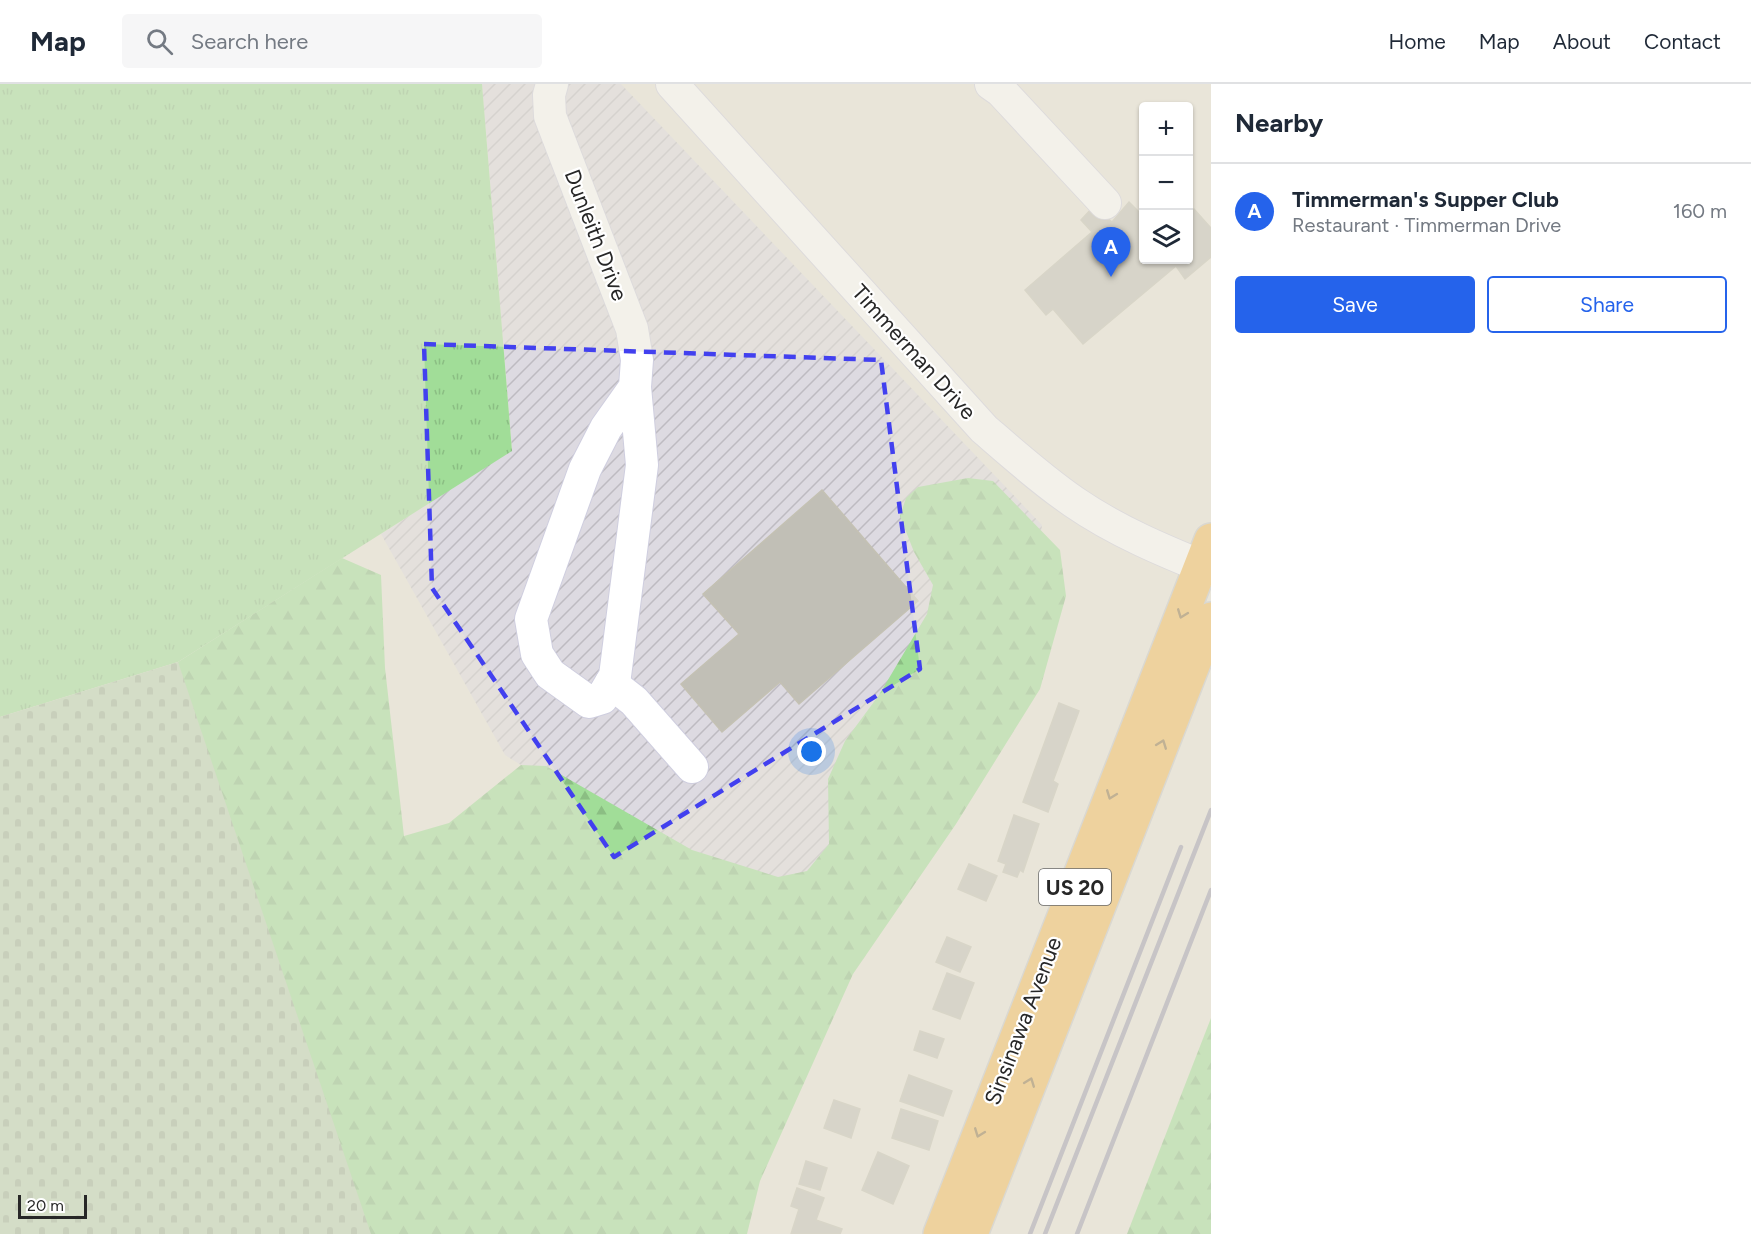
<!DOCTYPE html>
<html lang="en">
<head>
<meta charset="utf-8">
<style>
  :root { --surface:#fff; --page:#f6f6f7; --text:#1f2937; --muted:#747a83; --line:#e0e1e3; --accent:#2563eb }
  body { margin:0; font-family:Figtree,sans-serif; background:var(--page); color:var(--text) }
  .controls { position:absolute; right:18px; top:18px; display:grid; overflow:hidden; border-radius:6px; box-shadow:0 2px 4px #0004 }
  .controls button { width:54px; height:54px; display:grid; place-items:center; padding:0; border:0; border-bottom:2px solid var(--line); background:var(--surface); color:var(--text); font:30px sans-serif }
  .scale { position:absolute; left:18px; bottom:15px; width:69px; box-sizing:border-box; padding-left:6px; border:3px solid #272727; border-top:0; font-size:16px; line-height:21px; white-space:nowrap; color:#272727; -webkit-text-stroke:4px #fff; paint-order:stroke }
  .you { position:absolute; left:812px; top:668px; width:21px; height:21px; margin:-15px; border:4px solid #fff; border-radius:50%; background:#1a73e8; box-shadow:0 0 0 9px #1a73e833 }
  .badge { display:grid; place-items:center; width:39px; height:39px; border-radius:50%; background:var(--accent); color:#fff; font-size:20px; font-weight:700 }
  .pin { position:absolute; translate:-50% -50px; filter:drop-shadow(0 2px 3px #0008) }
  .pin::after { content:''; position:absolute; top:32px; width:21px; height:18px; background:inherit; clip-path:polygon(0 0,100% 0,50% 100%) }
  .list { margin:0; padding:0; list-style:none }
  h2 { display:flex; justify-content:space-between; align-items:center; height:78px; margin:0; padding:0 24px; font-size:26px }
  h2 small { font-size:20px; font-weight:400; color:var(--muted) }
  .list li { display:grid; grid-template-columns:39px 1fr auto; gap:18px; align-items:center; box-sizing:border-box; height:96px; padding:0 24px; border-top:2px solid var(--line) }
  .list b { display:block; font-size:22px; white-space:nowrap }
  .list p { margin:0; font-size:20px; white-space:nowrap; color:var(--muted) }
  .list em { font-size:20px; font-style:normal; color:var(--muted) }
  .actions { display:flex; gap:12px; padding:18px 24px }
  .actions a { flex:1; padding:14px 0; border:2px solid var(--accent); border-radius:6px; text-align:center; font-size:21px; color:var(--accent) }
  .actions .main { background:var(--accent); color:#fff }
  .icon { flex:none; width:33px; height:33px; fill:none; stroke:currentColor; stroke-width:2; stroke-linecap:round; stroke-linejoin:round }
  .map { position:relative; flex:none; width:1211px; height:1150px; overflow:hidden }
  header { display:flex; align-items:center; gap:36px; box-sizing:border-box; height:84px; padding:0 30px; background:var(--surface); border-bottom:2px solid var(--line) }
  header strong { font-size:28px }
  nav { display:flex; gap:33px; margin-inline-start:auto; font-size:21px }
  .search { width:420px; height:54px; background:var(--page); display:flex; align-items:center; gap:15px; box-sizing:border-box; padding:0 21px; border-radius:6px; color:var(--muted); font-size:22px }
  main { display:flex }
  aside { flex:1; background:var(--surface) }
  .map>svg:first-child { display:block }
  .industrial { fill:url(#industrial-furrows) }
  .grass { fill:url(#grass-tufts) }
  .forest { fill:url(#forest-firs) }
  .cemetery { fill:url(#cemetery-stones) }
  .building { fill:#c1bfb6; stroke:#c4c1b3; stroke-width:1.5 }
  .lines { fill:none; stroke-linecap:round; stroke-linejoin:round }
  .minor-casing { stroke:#cfcedf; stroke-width:34 }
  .highway-casing { stroke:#c7c7c7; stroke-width:36 }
  .minor { stroke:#fff; stroke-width:32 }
  .highway { stroke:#f4bb58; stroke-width:33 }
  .rail { stroke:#9d9cb0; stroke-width:4.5 }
  .oneway { stroke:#8e7140 }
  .marked { fill:none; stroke:#4240ef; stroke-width:4.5; stroke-dasharray:12 8; stroke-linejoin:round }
  .labels { text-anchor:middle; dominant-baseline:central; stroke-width:4.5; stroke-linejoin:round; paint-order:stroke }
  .shield { fill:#fff; stroke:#686868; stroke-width:1.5 }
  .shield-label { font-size:21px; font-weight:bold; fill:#272727 }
  .street-label { font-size:22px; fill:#272727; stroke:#fff }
</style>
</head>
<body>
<header>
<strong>Map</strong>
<div class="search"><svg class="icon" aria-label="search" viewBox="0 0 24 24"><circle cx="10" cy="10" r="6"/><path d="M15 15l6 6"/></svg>Search here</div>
<nav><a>Home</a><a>Map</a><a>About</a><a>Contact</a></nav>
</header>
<main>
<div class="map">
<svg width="1211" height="1150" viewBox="0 0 1211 1150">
  <defs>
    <pattern id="industrial-furrows" width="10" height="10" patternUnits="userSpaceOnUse" patternTransform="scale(1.5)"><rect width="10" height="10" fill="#dddae1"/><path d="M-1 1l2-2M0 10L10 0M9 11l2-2" fill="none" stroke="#bebbc1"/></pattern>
    <pattern id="grass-tufts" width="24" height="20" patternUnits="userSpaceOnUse" patternTransform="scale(1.5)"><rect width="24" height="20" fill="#a1dd98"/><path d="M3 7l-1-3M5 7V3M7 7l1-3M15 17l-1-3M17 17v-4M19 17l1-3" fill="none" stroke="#8bbe83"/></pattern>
    <pattern id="forest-firs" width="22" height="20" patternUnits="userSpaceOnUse" patternTransform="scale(1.5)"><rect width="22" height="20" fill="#a1dd98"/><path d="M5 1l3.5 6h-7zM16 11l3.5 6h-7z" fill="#8bbe83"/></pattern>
    <pattern id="cemetery-stones" width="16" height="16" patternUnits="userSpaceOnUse" patternTransform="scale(1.5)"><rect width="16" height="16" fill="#bad2b1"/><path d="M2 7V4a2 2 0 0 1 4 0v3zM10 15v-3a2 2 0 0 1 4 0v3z" fill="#a0b498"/></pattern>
  </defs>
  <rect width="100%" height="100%" fill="#e9e5d9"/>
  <!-- industrial -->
  <polygon class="industrial" points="482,0 621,0 1042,441 1031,532 853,890 505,671 381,450 512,366"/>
  <!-- grass -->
  <polygon class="grass" points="0,0 482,0 512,367 178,578 0,633"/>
  <!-- forest -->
  <g class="forest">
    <polygon points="968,394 993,397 1060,466 1066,512 1040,605 956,740 853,890 760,1097 747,1150 223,1150 178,578 342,474 381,491 385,584 404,752 449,739 521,681 546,682 692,766 778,793 807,787 829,760 828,695 845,657 879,611 927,530 933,501 914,468 900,432 906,414 918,403"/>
    <polygon points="1211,934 1211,1150 1127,1150"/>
  </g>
  <!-- cemetery -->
  <polygon class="cemetery" points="178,578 371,1150 0,1150 0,633"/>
  <!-- building -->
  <g class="building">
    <polygon points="1129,118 1140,129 1144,125 1144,176 1188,176 1188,130 1194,125 1211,144 1211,173 1185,195 1176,182 1083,260 1053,225 1046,231 1025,206 1092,148 1081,136 1094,122 1112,138"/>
    <polygon points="822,406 918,517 799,620 780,598 722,648 681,600 739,550 703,510"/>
    <polygon points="1059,619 1079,627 1053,697 1058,700 1048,728 1023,718"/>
    <polygon points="1014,731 1039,740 1023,788 1020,786 1017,793 1003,788 1006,780 998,777"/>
    <polygon points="969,780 997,792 986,817 958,805"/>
    <polygon points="947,853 971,863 960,888 936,878"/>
    <polygon points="947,889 974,899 960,935 933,925"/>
    <polygon points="920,947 944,955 937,974 914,966"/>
    <polygon points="909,991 952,1007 943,1032 900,1017"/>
    <polygon points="834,1016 860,1025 851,1054 824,1044"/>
    <polygon points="901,1025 938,1037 929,1066 892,1054"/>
    <polygon points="878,1068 909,1082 893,1120 862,1106"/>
    <polygon points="806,1077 827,1084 820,1106 799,1100"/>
    <polygon points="797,1104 824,1114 816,1136 842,1145 840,1150 791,1150 799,1125 791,1122"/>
  </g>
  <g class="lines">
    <!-- minor casing -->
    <g class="minor-casing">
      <g id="minor">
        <polyline points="552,0 549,11 550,32 632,245 637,276 635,303 642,381 615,592 602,614 589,618 550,590 537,570 531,535 585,385 606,344 635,303"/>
        <path d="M672,0L984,345C1014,371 1042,396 1074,418C1116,447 1164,467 1211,486"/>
        <polyline points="991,0 1001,7 1105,119"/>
        <polyline points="611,599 634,617 692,683"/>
      </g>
    </g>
    <!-- highway casing -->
    <g class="highway-casing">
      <g id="highway">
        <polyline points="940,1150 1211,456"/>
        <polyline points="971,1150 1211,535"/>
      </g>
    </g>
    <!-- minor -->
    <use href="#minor" class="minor"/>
    <!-- highway -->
    <use href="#highway" class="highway"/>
    <!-- rail -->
    <g class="rail">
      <polyline points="1030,1150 1181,763"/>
      <polyline points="1045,1150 1211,726"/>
      <polyline points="1077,1150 1211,806"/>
    </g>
  </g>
  <!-- one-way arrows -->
  <defs><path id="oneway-chevron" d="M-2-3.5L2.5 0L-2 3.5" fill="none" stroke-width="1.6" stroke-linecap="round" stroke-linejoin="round" transform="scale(1.5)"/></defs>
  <g class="oneway">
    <use href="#oneway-chevron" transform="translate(1182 530) rotate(111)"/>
    <use href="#oneway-chevron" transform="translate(1162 660) rotate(-69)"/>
    <use href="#oneway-chevron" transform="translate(1111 711) rotate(111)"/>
    <use href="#oneway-chevron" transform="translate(1030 998) rotate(-69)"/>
    <use href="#oneway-chevron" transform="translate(979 1049) rotate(111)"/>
  </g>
  <!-- marked area -->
  <path d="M0 0H1211V1150H0ZM424,260L881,276L920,585L614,773L432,504Z" fill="#e9e5d9" fill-opacity=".55" fill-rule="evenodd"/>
  <path class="marked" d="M424,260L881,276L920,585L614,773L432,504Z"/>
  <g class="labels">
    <!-- shield labels -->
    <rect class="shield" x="1039" y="785" width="72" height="36" rx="4.5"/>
    <g class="shield-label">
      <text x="1075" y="803">US 20</text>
    </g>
    <!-- street labels -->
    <g class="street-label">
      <text transform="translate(596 151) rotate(69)">Dunleith Drive</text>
      <text transform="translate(914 268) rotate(48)">Timmerman Drive</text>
      <text transform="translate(1023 937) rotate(-69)">Sinsinawa Avenue</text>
    </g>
  </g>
</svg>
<div class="controls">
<button>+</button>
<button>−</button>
<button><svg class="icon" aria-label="layers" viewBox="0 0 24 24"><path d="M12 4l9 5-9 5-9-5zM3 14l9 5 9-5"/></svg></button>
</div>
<div class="scale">20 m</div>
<div class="you"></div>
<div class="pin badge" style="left:1111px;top:193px">A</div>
</div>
<aside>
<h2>Nearby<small></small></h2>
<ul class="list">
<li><span class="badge">A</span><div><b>Timmerman's Supper Club</b><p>Restaurant · Timmerman Drive</p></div><em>160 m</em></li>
</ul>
<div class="actions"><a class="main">Save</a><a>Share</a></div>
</aside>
</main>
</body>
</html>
